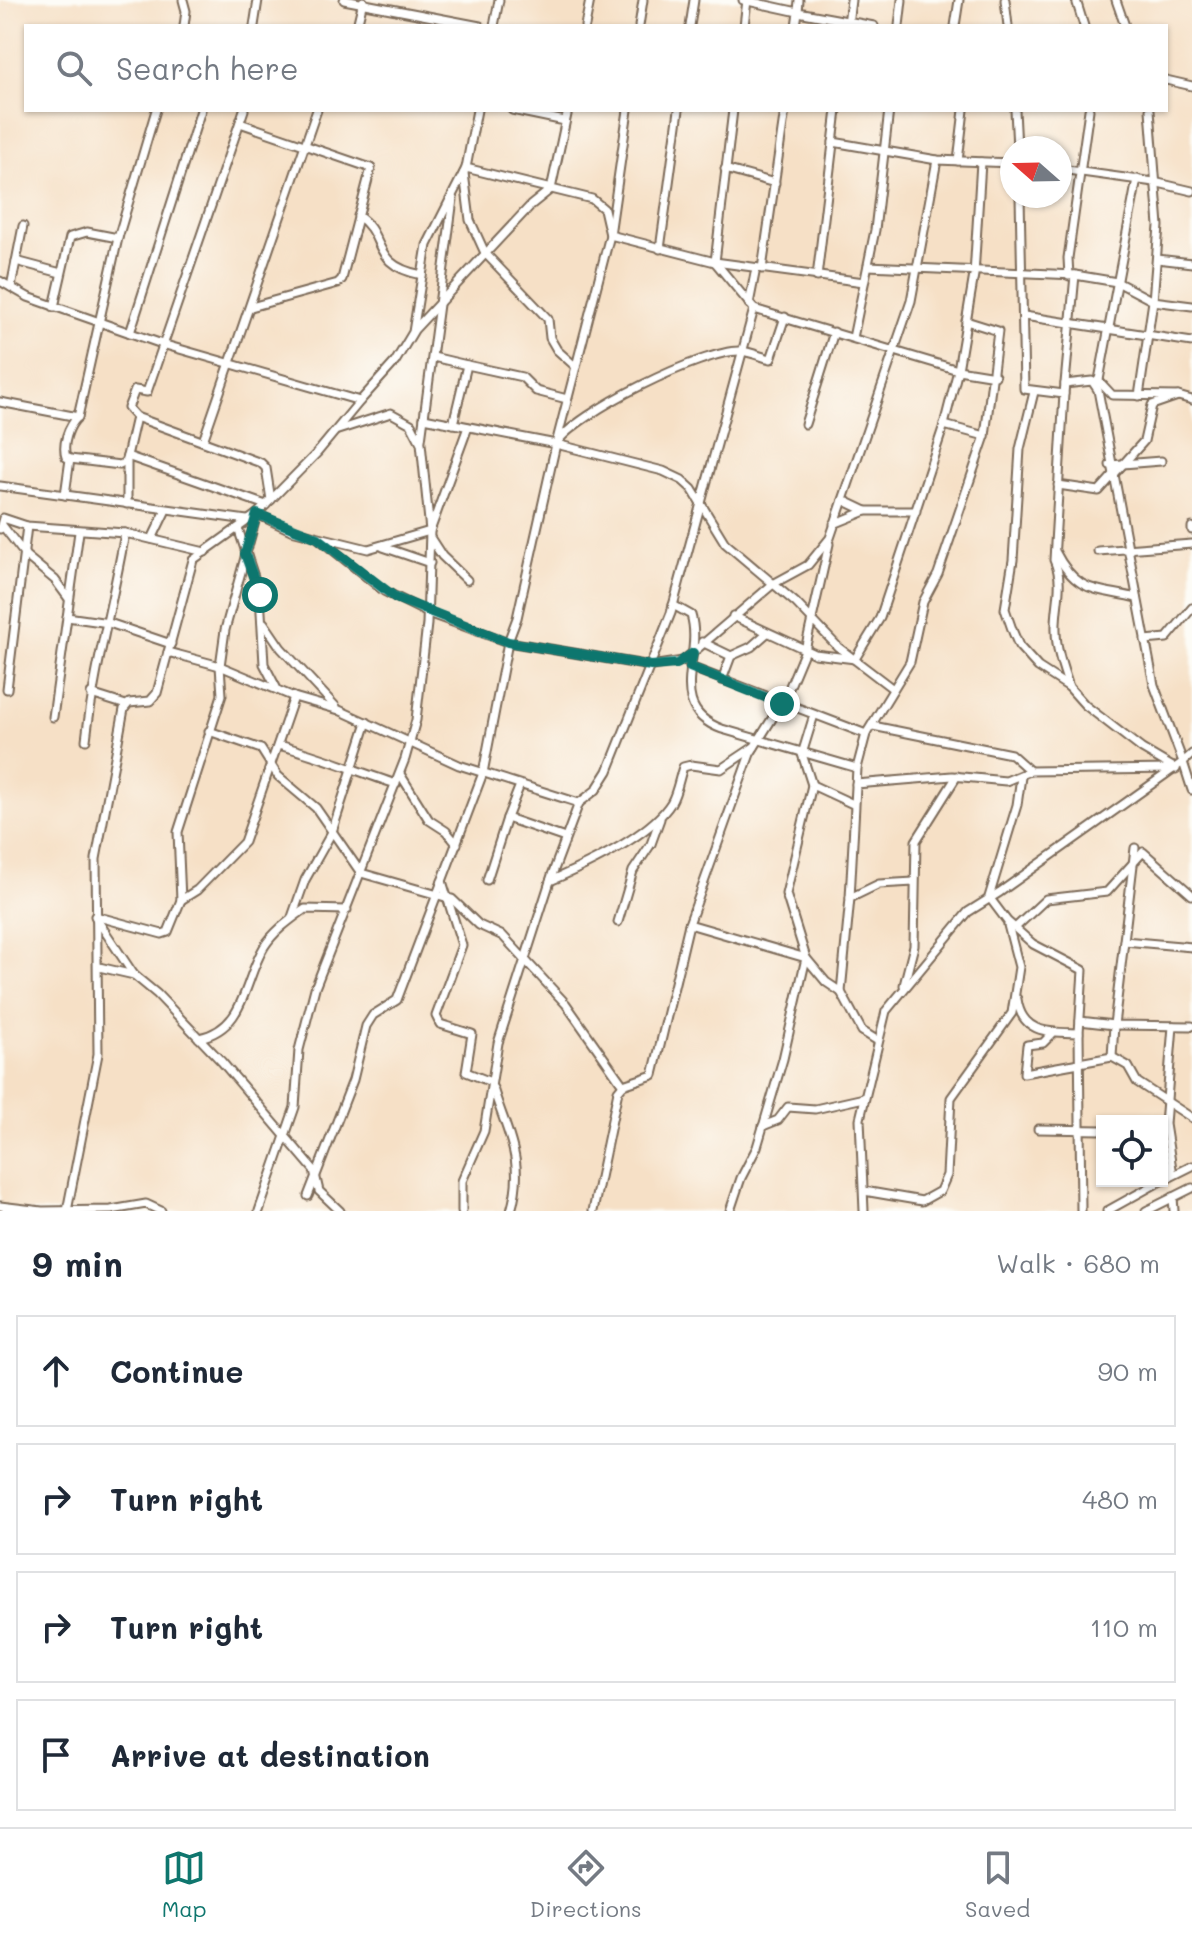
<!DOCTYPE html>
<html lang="en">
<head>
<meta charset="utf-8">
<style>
  :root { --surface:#fff; --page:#f2f2f3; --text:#1f2937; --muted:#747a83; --line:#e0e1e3; --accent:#0f766e }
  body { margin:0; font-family:Mali,sans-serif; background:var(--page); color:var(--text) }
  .controls { position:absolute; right:24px; bottom:24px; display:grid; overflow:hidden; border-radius:0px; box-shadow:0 2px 6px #0004 }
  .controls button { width:72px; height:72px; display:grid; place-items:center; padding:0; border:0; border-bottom:2px solid var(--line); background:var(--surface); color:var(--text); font:40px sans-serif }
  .compass { position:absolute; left:1000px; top:136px; width:72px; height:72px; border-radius:50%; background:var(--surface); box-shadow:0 2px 6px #0004; rotate:290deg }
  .stop { position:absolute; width:24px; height:24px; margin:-18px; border:6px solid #0f766e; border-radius:50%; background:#fff }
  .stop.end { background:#0f766e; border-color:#fff; box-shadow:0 2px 8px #0008 }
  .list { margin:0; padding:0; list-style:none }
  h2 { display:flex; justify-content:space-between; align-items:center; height:104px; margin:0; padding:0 32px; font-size:34px }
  h2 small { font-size:26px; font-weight:400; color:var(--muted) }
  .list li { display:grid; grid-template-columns:52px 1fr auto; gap:24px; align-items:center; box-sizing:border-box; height:112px; margin:0 16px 16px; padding:0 16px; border:2px solid var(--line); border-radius:0px }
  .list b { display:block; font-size:30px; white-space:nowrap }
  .list em { font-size:26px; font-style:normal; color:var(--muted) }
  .icon { flex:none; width:44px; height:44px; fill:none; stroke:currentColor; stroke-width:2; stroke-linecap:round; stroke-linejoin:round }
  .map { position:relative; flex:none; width:1192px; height:1211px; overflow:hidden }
  .search { position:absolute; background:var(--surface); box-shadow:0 2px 6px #0004; left:24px; right:24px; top:24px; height:88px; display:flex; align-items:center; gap:20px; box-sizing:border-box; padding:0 28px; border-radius:0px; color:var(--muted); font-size:30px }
  .sheet { height:616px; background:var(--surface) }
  nav { display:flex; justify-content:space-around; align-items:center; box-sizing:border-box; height:112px; border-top:2px solid var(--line); background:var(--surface); font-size:22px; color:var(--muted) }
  nav a { display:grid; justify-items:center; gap:4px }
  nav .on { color:var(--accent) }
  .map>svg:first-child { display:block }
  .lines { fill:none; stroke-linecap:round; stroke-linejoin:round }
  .minor-casing { stroke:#7c6a59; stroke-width:11 }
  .minor { stroke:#fff; stroke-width:7 }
  .route { stroke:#0f766e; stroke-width:10 }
</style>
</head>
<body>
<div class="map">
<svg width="1192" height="1211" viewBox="0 0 1192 1211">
  <rect width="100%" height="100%" fill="#fdfcf7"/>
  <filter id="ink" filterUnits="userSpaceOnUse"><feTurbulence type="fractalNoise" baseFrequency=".0125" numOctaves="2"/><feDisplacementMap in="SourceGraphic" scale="16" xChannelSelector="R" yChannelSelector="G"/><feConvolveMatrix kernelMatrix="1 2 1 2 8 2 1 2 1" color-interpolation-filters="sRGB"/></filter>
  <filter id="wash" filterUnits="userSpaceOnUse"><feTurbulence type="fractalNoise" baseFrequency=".006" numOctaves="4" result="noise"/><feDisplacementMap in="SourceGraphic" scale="32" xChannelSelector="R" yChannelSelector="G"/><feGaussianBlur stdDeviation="1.8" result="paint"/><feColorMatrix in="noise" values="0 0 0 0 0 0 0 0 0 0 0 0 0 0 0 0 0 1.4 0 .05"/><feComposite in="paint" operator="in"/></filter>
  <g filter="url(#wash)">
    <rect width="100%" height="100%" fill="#f6e0c6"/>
  </g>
  <g filter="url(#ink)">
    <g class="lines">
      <!-- minor casing -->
      <g class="minor-casing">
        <g id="minor">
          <polyline points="183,0 186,11 184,26"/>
          <polyline points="344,0 480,26"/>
          <polyline points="743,0 798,12 796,26"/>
          <polyline points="799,0 798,12 874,26"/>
          <polyline points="1005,0 1008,26"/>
          <polyline points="1076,0 1084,26"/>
          <polyline points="1116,0 1125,26"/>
          <polyline points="848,24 851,0"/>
          <polyline points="254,26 258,0"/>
          <polyline points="357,26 363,1"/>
          <polyline points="494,26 499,0"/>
          <polyline points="585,26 590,0"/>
          <polyline points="639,26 643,0"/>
          <polyline points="690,26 694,0"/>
          <polyline points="744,26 747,0"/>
          <polyline points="899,26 902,0"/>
          <polyline points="955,26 959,0"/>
          <polyline points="1166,80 1192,86"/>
          <polyline points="244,110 147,392 135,390 128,408 136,417 261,463 266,468 271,500"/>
          <polyline points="512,110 565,121"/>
          <polyline points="733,110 715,262 754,309 958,370 995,376"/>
          <polyline points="1015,110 1017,148"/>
          <polyline points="240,123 371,168 342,279 338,283 251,307"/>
          <polyline points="833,142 937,160 1012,163"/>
          <polyline points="958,161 964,110"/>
          <polyline points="466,168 592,199 604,209 610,235 715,262 864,282"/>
          <polyline points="725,169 775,183"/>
          <polyline points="1060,169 1154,182 1192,191"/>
          <polyline points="464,173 470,220 485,253 548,319 550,338 557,350 576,367"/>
          <polyline points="1020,196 1024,389 1064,394"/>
          <path d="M358,216C387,235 369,265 422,275"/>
          <polyline points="660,249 679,110"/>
          <polyline points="1157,259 1192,263"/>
          <polyline points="16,261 61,273"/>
          <polyline points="868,266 1075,275 1117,282 1153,301 1192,306"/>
          <polyline points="762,269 785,110"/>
          <polyline points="1069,276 1068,258 1089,110"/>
          <polyline points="817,277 837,110"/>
          <polyline points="0,281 28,297 162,344 360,401 395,362 413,332 427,245 466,168 477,110"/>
          <polyline points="11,287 23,226"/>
          <polyline points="749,304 756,268"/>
          <polyline points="54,307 70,237 87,232 118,238 156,110"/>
          <polyline points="1024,316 1192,342"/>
          <polyline points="414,330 531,205 551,189 568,110"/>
          <polyline points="130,333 201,110"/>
          <polyline points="853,338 875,230 889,110"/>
          <polyline points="433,357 467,365"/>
          <polyline points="1098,380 1112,395 1178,396 1192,400"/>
          <polyline points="1099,380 1137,179"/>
          <polyline points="1034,392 1020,449 1013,560 1005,609 1013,632 1019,646 1038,667 1069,687 1085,705 1142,749 1176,769"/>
          <polyline points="1139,396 1153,301 1159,226 1150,110"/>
          <polyline points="0,402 78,417"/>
          <path d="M424,418L556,444C575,413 704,349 741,351C751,352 762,357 771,359L785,317"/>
          <polyline points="453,424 467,365 522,377 536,391 567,399"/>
          <polyline points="805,424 834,332"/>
          <polyline points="944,425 985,436"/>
          <polyline points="421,440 453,199"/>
          <polyline points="203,441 317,110"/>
          <polyline points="556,444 663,471 682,480 692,489 725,543 796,603 838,647 893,689"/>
          <polyline points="70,459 120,465 125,462 127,456 266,505"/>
          <polyline points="1110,465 1161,461"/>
          <polyline points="1058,485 1099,491 1144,441 1152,405 1178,396"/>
          <polyline points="0,486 247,520"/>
          <path d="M65,495L70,459L66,457C62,445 68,426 78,417L118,238"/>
          <polyline points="843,500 866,511"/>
          <polyline points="127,504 127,456 136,417"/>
          <polyline points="834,524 866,511 916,511"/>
          <polyline points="2,525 26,556 55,580 69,599"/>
          <polyline points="238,528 260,595 264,664 277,689"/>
          <polyline points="0,529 3,518 27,526 125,533 205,552"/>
          <polyline points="1192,530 1192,527"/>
          <polyline points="318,538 384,591 428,613 508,642 651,666 683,661 773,584 808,565 830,538 911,301 937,160"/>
          <polyline points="152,539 165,512"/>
          <polyline points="431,539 442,556 467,580"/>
          <polyline points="383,547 430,563"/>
          <path d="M1055,551C1077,594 1095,588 1137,598"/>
          <polyline points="1098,551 1192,544"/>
          <path d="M673,605L691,615C704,657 664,708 722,729L857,768"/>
          <polyline points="733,616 815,654 855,659 880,618 944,425 958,370 974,275 981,162"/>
          <polyline points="67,617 109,623 171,644"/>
          <polyline points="264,623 281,648 336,707"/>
          <polyline points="1145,640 1167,638 1192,608"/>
          <polyline points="702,642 731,656"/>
          <polyline points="168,652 220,666 294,697 339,710 459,765 579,803"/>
          <polyline points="690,667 866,734"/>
          <polyline points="722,680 731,656 751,647 767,633"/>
          <path d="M1069,687C1063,668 1056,650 1056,630C1055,604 1065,584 1054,560L1064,394L1075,275"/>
          <polyline points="7,689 27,526"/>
          <polyline points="91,694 126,705"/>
          <polyline points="53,717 79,532"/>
          <polyline points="873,726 1011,754 1030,771"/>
          <polyline points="209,731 261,749 278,776 316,808 361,873 452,899 479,925 503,936 566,1004 623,1085"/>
          <path d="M86,740C94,670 113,602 125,533"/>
          <path d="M278,745C319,755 356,771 396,784"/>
          <polyline points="1192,754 1183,762 1192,790"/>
          <polyline points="400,774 429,820 446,831 457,844"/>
          <polyline points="1021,777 1017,805 989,897 1007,921 1033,944 1083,970 1079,1033 1081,1211"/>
          <polyline points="856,784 952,776 1006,781 1030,771 1173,769"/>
          <polyline points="812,785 853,804"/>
          <polyline points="507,818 520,785"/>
          <polyline points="1135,848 1114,1025 1192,1026"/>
          <polyline points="487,880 507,818 565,838"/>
          <polyline points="442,881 462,945 436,1016 440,1024 472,1034 466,1072 491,1082"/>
          <path d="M550,881C585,866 650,836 671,803C677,793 679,779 683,767L691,765L721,769L754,747"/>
          <polyline points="850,898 879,884 914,882"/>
          <polyline points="181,900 197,890 244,842 294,697"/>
          <polyline points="95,916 162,934 168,932 181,900 178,832 222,695 220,666 225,630 257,514 291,530 368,549 430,531 468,427"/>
          <polyline points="292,917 305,880 332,832 367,722"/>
          <polyline points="96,918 134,975 157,994 222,1062 314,1170 319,1191 340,1211"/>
          <polyline points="618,922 633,871 651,844 660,819"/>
          <polyline points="689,924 806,958 826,982 841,992"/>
          <polyline points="1015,928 1046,899 1107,892 1143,852 1192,895"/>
          <polyline points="1124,941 1192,947"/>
          <polyline points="99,967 134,975"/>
          <polyline points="904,985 914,946 916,841 957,776"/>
          <path d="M1017,999C1022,1035 1051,1032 1079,1033"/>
          <polyline points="1080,1021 1114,1025 1112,1057"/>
          <polyline points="1173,1026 1165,1124 1173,1175"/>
          <polyline points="1052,1034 1043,1043 1027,1045 1024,1073 1112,1057 1128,1066 1137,1082 1192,1118"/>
          <path d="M199,1038C246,1028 243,982 264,947C274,931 290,920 305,909L347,910"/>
          <polyline points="878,1041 862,1031 841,992 850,898 857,768 866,734 910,662 923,602 938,574 985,436 998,331 966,321"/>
          <path d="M493,1088C507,1134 526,1160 511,1211"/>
          <polyline points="763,1126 778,1120 788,1107 815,1109 864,1098"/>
          <polyline points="1038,1129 1102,1130"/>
          <polyline points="1162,1181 1192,1166"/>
          <polyline points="864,1191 922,1201 940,1191 947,1175 951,1098 1012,1013 1019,967 1008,925"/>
          <polyline points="308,1196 353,1080 366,1026 373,1015 397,1000 483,773 508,642 517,618 556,444 610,235 628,110"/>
          <polyline points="1173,1197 1174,1211"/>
          <polyline points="0,1206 42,1211 111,1210 146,1204 161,1211"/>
          <polyline points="67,1211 98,1054 96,859 124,709 129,703 150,701 157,693 193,560 257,514 317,453 360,401"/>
          <polyline points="259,1211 295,1107 299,1050 315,988 405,759 416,720 427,624 430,531 421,443 411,424 391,413 338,430"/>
          <polyline points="462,1211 462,1181 484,1131 498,1043 552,875 579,803 596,790 608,771 671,613 754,309"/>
          <polyline points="593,1211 618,1091 623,1085 653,1075 689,924 750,754 785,698 805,650 829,544"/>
          <polyline points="730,1211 741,1178 757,1147 783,1059 806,958 786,894 812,785 802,754 814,715"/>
          <polyline points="864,1211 860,1119 886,1011 968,912 1000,892 1183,762 1154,685 1098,390 1092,381 1065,384"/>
          <polyline points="1107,1211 1161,1181"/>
          <polyline points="1146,1211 1192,1188"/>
        </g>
      </g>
      <!-- minor -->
      <use href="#minor" class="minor"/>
    </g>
  </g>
  <g class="lines" filter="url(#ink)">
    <!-- route -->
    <polyline class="route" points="260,595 245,554 257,514 318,538 396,598 508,642 651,666 677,664 693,653 690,667 782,704"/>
  </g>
</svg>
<div class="controls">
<button><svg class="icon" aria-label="locate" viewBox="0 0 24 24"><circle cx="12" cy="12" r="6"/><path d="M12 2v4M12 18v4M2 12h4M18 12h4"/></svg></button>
</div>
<svg class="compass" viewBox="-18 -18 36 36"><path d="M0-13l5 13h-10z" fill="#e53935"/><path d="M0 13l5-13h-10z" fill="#747a83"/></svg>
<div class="stop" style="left:260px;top:595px"></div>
<div class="stop end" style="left:782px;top:704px"></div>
<div class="search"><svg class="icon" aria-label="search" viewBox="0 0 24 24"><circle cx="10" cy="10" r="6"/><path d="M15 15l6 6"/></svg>Search here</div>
</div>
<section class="sheet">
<h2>9 min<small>Walk · 680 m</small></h2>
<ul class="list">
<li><svg class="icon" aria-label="ahead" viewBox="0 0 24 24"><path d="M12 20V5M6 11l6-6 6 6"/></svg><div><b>Continue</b></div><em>90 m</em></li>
<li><svg class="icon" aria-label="right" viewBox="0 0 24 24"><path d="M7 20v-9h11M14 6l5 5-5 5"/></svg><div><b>Turn right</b></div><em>480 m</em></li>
<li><svg class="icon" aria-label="right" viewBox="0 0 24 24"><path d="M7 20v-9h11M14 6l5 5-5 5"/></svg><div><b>Turn right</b></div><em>110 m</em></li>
<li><svg class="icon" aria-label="arrive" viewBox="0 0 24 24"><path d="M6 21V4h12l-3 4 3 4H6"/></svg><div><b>Arrive at destination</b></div></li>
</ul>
</section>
<nav>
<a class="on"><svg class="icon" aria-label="map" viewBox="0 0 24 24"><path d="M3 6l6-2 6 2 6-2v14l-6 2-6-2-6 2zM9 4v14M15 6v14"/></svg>Map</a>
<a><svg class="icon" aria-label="directions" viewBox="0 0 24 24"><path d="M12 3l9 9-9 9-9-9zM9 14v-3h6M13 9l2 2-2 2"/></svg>Directions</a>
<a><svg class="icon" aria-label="saved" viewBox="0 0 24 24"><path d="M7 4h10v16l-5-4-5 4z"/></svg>Saved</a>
</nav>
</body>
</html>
